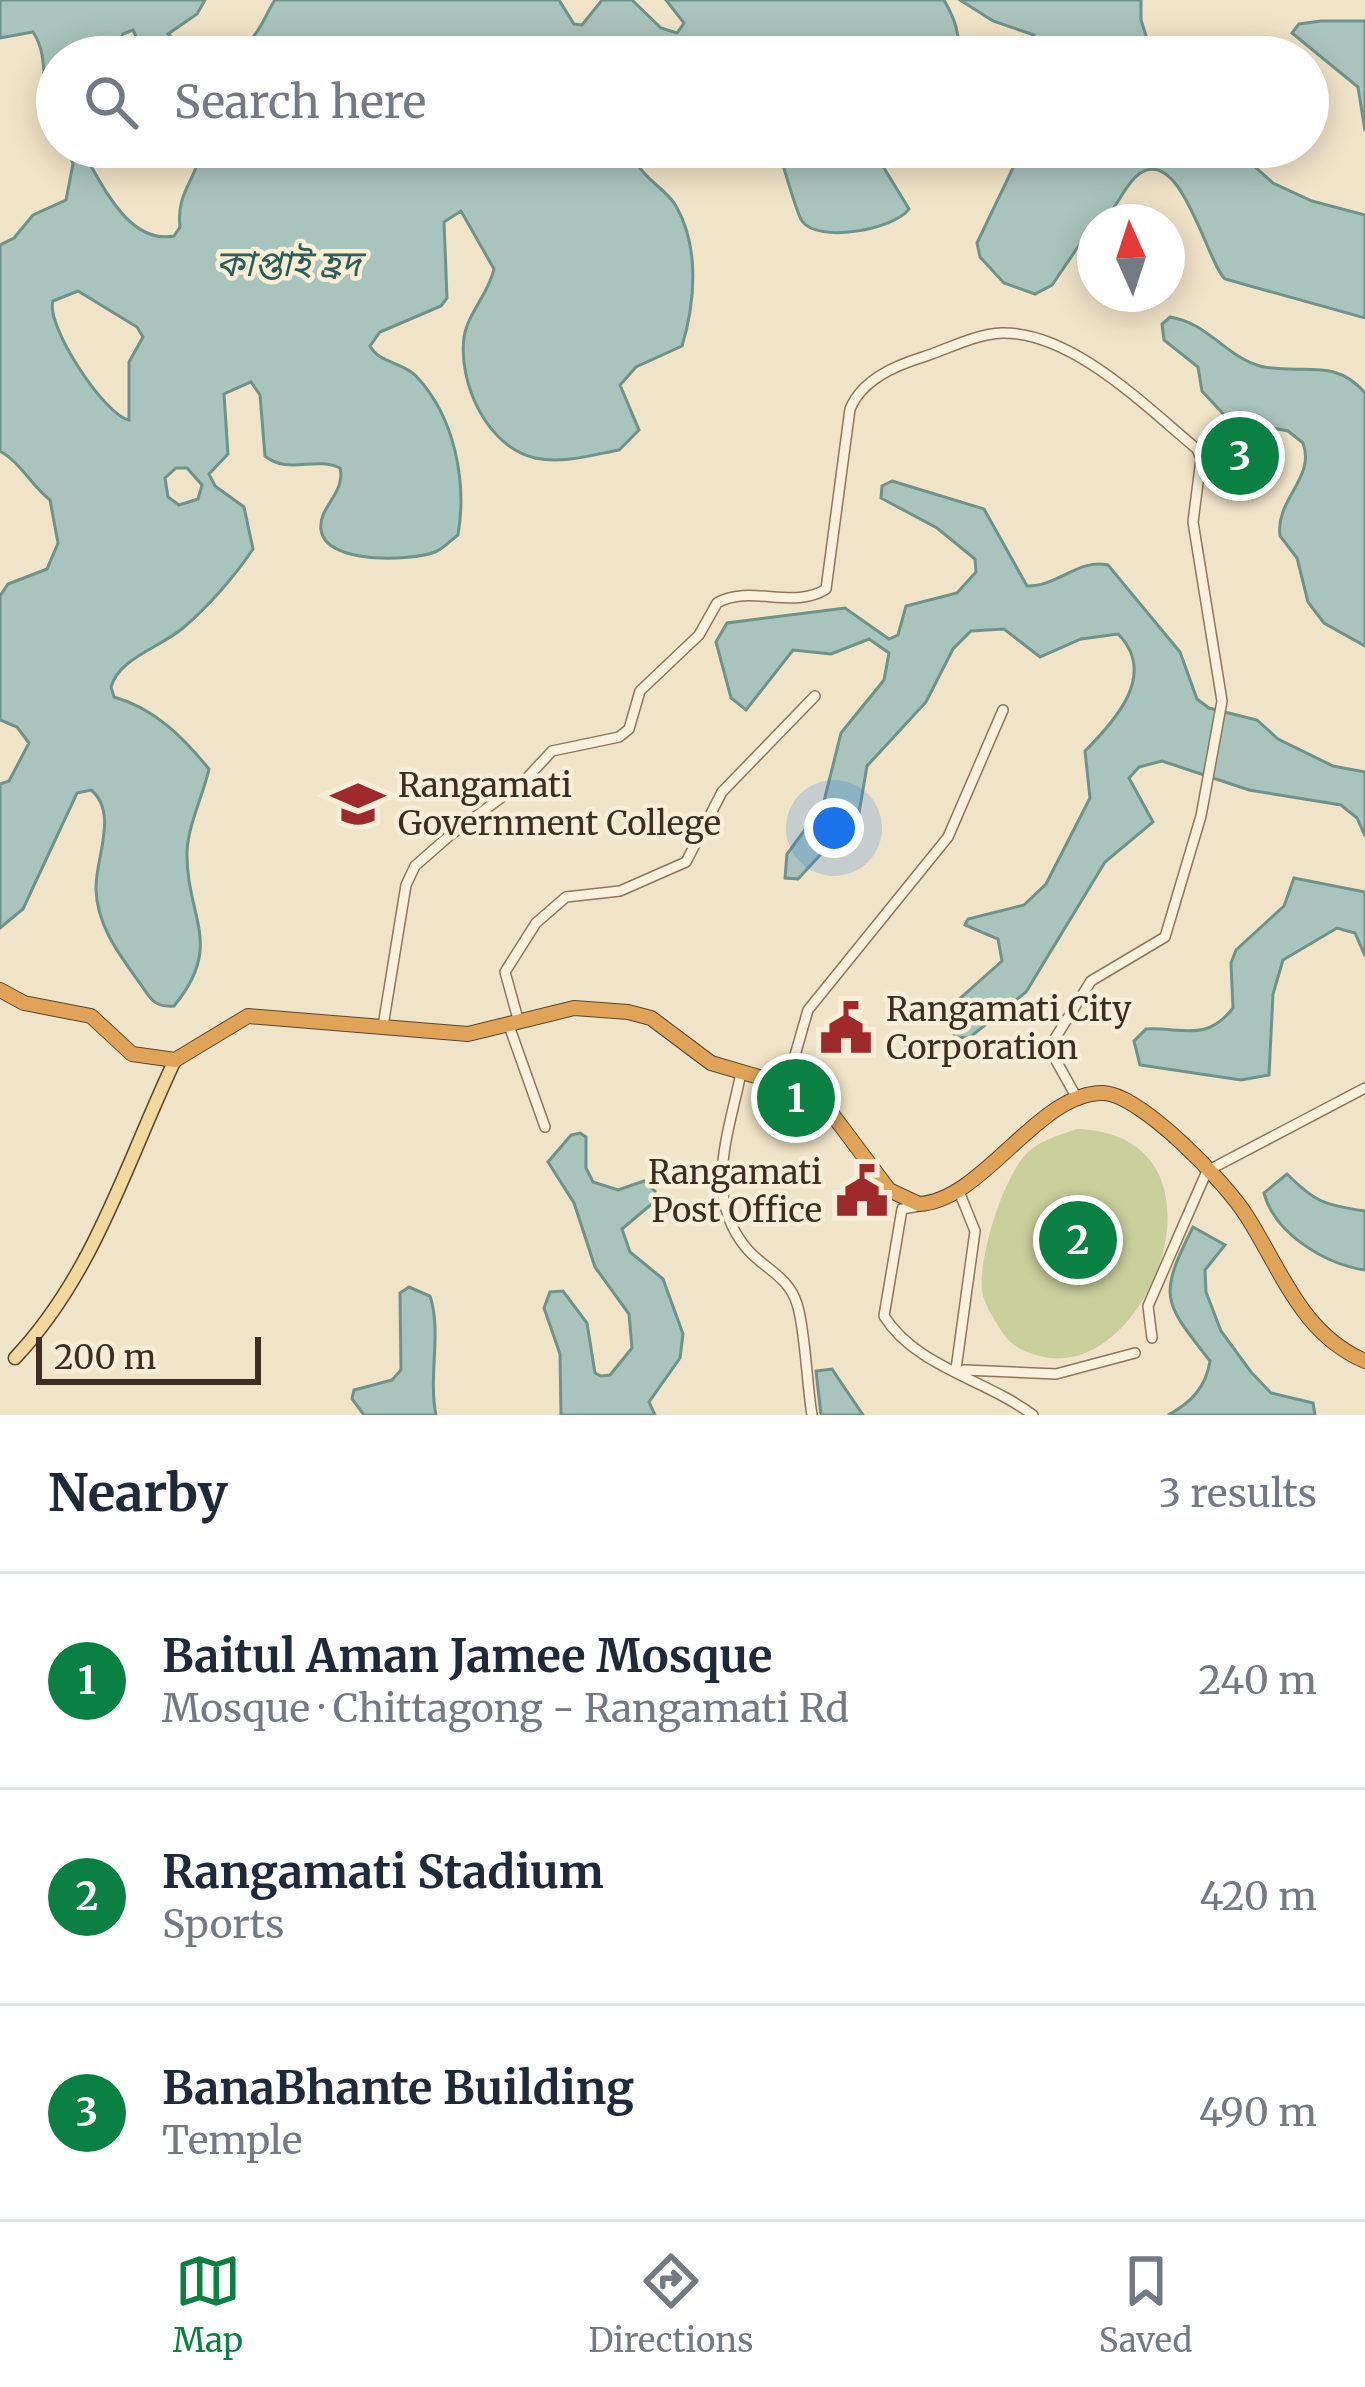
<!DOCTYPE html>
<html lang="en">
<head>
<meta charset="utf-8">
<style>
  :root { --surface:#fff; --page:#f6f6f7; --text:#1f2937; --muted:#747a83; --line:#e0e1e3; --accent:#0b8043 }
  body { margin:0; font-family:Merriweather,"Noto Sans Bengali",serif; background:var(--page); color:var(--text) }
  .compass { position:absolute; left:1077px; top:204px; width:108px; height:108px; border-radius:50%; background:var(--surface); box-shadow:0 6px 30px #0003; rotate:357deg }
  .scale { position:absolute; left:36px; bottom:30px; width:225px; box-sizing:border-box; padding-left:12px; border:6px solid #3d2e20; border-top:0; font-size:33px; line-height:42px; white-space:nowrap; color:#3d2e20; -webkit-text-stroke:9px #f7eed8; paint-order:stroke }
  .you { position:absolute; left:834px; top:828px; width:42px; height:42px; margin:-30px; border:9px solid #fff; border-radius:50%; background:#1a73e8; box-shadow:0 0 0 18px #1a73e833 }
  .badge { display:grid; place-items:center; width:78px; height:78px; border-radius:50%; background:var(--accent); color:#fff; font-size:39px; font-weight:700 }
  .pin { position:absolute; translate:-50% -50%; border:6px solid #fff; box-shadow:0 3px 12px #0006 }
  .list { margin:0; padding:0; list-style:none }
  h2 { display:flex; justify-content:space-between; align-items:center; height:156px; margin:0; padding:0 48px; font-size:51px }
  h2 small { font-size:39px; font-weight:400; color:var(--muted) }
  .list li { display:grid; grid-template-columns:78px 1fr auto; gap:36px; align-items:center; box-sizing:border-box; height:216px; padding:0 48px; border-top:3px solid var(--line) }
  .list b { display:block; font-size:45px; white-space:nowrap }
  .list p { margin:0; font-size:39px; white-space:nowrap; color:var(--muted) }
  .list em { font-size:39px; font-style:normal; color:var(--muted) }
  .icon { flex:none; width:66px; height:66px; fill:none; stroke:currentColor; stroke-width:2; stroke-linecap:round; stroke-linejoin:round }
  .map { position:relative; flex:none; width:1365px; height:1415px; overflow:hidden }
  .search { position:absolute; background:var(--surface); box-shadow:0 6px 30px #0003; left:36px; right:36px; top:36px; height:132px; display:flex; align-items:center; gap:30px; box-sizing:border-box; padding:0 42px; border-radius:66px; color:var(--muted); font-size:45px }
  .sheet { height:804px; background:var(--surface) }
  nav { display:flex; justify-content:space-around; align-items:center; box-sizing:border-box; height:168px; border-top:3px solid var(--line); background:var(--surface); font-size:33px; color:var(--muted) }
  nav a { display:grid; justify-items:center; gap:6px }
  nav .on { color:var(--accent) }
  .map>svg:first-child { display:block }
  .green { fill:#c9cf9b }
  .water { fill:#a9c4bc; stroke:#6f938a; stroke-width:3; fill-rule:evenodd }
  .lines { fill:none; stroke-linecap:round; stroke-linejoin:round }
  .minor-casing { stroke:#8d765c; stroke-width:12 }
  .major-casing { stroke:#5b4430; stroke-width:15 }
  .highway-casing { stroke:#5b4430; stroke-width:16 }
  .minor { stroke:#faf1dc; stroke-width:9 }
  .major { stroke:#f3d9a0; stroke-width:12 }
  .highway { stroke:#e0a458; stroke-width:14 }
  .labels { text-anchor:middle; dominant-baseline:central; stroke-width:9; stroke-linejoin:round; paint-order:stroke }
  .poi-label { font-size:33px; fill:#3d2e20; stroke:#f7eed8; text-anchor:start }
  .water-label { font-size:36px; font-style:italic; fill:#2f5d5a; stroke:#f7eed8 }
</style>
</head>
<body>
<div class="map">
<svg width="1365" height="1415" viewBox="0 0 1365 1415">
  <rect width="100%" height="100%" fill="#f0e4c8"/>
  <!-- green -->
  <path class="green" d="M1077,1129C1245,1135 1148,1386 1040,1356C1024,1352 1011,1346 1002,1332C995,1320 984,1305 982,1291C978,1259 1003,1177 1027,1153C1040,1140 1060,1135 1077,1129Z"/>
  <!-- water -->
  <g class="water">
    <path d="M0,0H205L197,14L168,34C180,46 236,53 249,41C261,31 266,13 275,0H559L574,24L582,25L602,0H632L661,28L677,33L684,23L666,0H944C955,19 961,35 957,57L918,51L891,57H145L133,30L123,34L110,57H57V128C35,97 53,62 33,32L0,38Z"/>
    <polygon points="960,0 1141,0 1141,20 1153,57 1041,57 1034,35 993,21"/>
    <polygon points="1321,21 1365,21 1365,131 1358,87 1292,33 1299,24"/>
    <path d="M68,147H80C101,181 127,245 174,236L180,227C176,191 197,181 201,147H370L380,151L393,147H658L641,154L638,165C647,181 667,190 676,206C700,248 695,303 682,346L636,367L620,385L639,430L619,450C592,455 562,464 535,458C487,447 458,383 464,337C468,313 489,293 494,269L461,211L444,222L447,298L441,306L380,332L370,346C379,363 403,362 416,376C455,417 467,482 458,535C451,540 443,549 435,552C411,561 326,565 321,530C318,506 346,494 340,468C315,456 288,475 265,456L260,395L251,382L224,394L228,454L209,474L215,486L244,507L253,549C235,576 208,607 183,628C161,647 119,658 111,687L114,697C154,708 183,737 209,769C203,796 188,825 187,852C186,918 225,944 174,1006C153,1008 150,997 139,982C119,954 97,926 96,889C95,859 119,813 91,790L77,793L23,909L0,928V784L9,781L29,743L17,727L0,720V596L8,584L47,569L58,543L50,500C31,485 20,462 0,451V245L14,238L33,215L66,200L73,164ZM78,291L137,327L143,337L129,362V420C105,416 45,325 53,301ZM176,468H187L202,485L198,499L179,505L168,497L165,478Z"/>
    <path d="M778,147H897L884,168L909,209C895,229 818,244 802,221C797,214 781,159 778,147Z"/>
    <path d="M1023,147H1210L1247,160L1273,183L1312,201L1365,215V318L1225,279C1207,263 1181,144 1139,174C1121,187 1117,216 1095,222L1052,285L1035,294L1004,283L980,257L977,243Z"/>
    <path d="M1170,317C1208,323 1225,356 1260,366C1300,376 1334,356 1365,393V646L1324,623L1308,602L1297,558L1280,536C1275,499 1316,478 1303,443L1288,431L1228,419L1202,391L1198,367L1164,340L1162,324Z"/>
    <path d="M892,481L984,509L1027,586C1057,587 1079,558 1108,565L1180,652L1197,699L1209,708L1257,720L1278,739L1333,766L1365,772V836L1357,818L1341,805L1249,790L1162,761L1139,767L1129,778L1153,822L1105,862L1026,992L969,1038L955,1037L947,1010L1002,961L998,939L965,925L968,919L1024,905L1046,884L1090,798L1085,751C1115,721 1158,674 1118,634L1081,639L1040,657L1004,629L971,631L953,649L926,702L867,766L859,813L798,879L785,878L787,854L823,805L841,733L884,680L889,653L869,639L831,654L793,650L746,710L731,698L716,642L727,623L845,608L889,639L898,635L906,606L957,593L976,572L975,559L937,528L881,498L882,486Z"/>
    <path d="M1294,878L1365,892V956L1355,933L1337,928L1283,960L1273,994L1269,1075L1241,1080L1140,1065L1134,1041L1146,1029C1182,1027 1206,1043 1233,1008L1231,963L1236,950L1284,906Z"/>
    <polygon points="580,1133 586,1137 586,1168 593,1182 618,1190 644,1181 655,1191 654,1202 622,1229 630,1252 663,1279 683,1334 680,1358 649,1402 655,1415 561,1415 560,1354 544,1308 550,1292 563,1291 587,1323 595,1373 601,1376 610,1375 632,1348 629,1314 595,1267 574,1203 548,1162 571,1135"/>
    <path d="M1287,1174C1315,1202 1324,1205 1365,1211V1270C1325,1264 1275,1234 1264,1193Z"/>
    <path d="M1193,1227L1225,1245L1205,1270L1206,1292L1221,1331L1251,1372L1271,1393L1313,1403L1315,1415H1168C1191,1403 1206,1387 1210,1361C1164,1302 1157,1298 1193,1227Z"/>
    <path d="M409,1287L430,1296C442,1332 428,1376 436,1415H364L352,1399L354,1390L392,1380L401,1370L400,1293Z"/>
    <polygon points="832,1369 863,1415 821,1415 816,1371"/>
  </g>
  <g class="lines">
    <!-- minor casing -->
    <g class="minor-casing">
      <g id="minor">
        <polyline points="518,1019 505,972 536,923 566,897 620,891 686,862 722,792 815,696"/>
        <polyline points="508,1023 545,1127"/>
        <path d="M383,1026L406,885L415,866L448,837L525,780L552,751L619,737L629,729L640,691L699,635L717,603C750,584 794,610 826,589L850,409C862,380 894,366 923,357C948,349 975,334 1002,333C1073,332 1146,407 1197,449L1201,459L1193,522L1222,701L1201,816L1165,937L1091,981L1049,1048L1078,1100"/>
        <path d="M741,1073C729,1133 702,1198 748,1250C765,1269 789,1277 797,1304C805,1327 807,1386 812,1415"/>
        <polyline points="787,1083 808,1010 948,837 1003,710"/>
        <path d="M919,1206L902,1209L884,1316C916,1367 985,1379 1033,1415"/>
        <polyline points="1152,1338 1148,1306 1207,1171 1365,1088"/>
        <polyline points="956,1369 975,1231 958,1189"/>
        <polyline points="964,1370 1056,1374 1135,1353"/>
      </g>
    </g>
    <!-- major casing -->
    <g class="major-casing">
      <path id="major" d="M15,1358C95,1273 126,1163 175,1060"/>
    </g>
    <!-- highway casing -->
    <g class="highway-casing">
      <path id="highway" d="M0,990L24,1003L91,1016L132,1054L175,1060L248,1016L468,1034L574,1008L628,1012L651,1018L711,1063L817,1094L889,1190L919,1204C983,1201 1038,1092 1103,1093C1141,1094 1226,1183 1246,1215C1281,1269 1301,1334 1365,1361"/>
    </g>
    <!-- minor -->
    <use href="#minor" class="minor"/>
    <!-- major -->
    <use href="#major" class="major"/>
    <!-- highway -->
    <use href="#highway" class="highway"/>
  </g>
  <!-- icons -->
  <defs>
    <g id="university-bare" transform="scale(4.14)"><path d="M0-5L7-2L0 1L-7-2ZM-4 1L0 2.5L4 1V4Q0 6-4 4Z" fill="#9e2a2b" stroke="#f7eed8" stroke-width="2.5" paint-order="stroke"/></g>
    <g id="civic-bare" transform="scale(4.14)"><path d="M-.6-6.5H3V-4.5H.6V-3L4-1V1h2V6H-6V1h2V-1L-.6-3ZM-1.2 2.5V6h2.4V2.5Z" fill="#9e2a2b" stroke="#f7eed8" stroke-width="2.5" paint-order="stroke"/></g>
  </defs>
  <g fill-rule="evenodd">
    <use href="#university-bare" x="358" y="804"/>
    <use href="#civic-bare" x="846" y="1028"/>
    <use href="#civic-bare" x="862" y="1191"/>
  </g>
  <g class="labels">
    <!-- poi labels -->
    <g class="poi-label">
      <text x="398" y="785">Rangamati<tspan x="398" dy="38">Government College</tspan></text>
      <text x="886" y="1009">Rangamati City<tspan x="886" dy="38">Corporation</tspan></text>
      <text x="822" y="1172" text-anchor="end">Rangamati<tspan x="822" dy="38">Post Office</tspan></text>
    </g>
    <!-- water labels -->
    <g class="water-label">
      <text x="288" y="263">কাপ্তাই হ্রদ</text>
    </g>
  </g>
</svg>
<svg class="compass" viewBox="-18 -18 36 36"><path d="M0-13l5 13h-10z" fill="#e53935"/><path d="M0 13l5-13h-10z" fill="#747a83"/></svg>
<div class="scale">200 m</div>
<div class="you"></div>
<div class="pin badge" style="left:796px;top:1098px">1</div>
<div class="pin badge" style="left:1078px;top:1240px">2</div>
<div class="pin badge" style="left:1240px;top:456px">3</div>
<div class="search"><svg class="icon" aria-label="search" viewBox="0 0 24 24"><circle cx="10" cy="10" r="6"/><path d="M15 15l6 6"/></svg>Search here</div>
</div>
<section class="sheet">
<h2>Nearby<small>3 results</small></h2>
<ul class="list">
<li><span class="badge">1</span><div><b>Baitul Aman Jamee Mosque</b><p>Mosque · Chittagong - Rangamati Rd</p></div><em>240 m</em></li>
<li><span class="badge">2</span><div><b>Rangamati Stadium</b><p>Sports</p></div><em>420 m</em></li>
<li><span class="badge">3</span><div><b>BanaBhante Building</b><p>Temple</p></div><em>490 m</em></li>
</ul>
</section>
<nav>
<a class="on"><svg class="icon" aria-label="map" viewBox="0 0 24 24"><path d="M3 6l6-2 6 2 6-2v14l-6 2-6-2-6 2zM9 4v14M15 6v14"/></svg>Map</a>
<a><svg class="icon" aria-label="directions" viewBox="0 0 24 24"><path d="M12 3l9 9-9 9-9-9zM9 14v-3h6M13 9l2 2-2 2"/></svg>Directions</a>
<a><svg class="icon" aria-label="saved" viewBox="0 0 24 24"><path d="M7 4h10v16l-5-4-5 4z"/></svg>Saved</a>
</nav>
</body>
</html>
